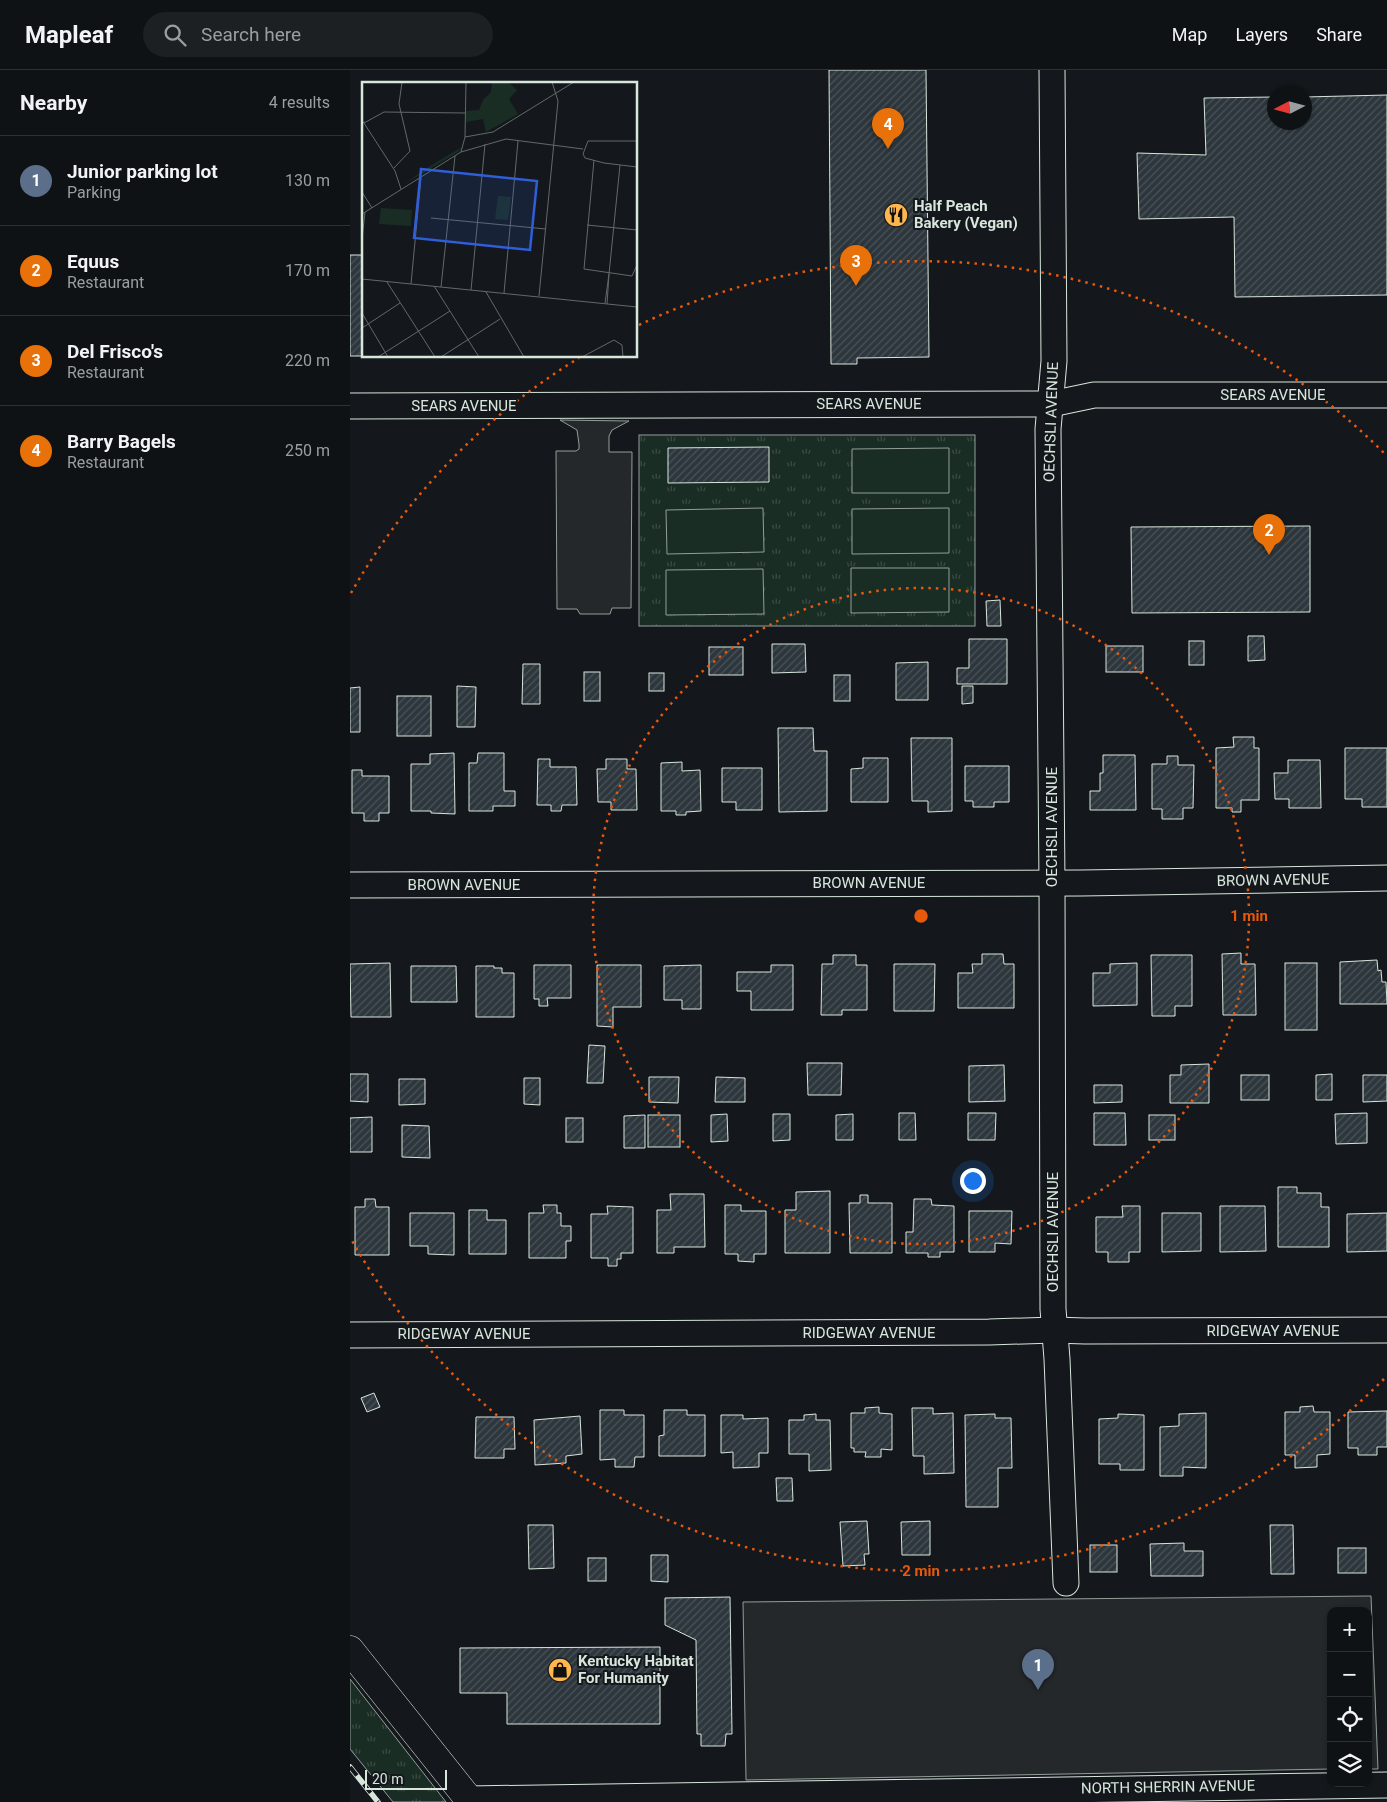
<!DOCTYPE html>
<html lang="en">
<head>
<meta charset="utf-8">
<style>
  :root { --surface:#0f1215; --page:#1d2022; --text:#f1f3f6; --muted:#9b9ea0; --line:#2f3234; --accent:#b45309 }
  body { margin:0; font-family:Roboto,sans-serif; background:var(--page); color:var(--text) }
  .controls { position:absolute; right:15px; bottom:15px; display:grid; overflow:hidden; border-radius:10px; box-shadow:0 1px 4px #0004 }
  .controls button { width:45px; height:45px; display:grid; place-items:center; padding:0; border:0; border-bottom:1px solid var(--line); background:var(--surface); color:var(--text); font:25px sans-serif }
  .compass { position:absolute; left:917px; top:15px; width:45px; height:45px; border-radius:50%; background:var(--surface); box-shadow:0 1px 4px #0004; rotate:264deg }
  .scale { position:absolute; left:15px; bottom:12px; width:82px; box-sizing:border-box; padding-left:5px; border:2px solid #d8e6dc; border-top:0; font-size:14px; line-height:18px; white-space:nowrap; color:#d8e6dc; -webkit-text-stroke:4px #14181c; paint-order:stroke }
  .you { position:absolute; left:622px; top:1110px; width:18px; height:18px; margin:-12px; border:4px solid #fff; border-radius:50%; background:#1a73e8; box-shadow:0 0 0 8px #1a73e833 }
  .badge { display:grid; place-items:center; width:32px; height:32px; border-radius:50%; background:var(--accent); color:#fff; font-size:16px; font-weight:700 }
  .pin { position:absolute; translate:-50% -41px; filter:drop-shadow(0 1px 2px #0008) }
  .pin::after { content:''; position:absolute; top:26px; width:18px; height:15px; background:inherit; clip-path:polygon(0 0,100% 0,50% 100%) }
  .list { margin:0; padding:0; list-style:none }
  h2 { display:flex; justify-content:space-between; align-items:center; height:65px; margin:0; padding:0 20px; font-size:21px }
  h2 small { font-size:16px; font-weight:400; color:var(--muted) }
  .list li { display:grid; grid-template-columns:32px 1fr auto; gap:15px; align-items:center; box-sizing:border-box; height:90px; padding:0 20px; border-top:1px solid var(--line) }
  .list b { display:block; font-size:19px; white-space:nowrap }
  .list p { margin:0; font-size:16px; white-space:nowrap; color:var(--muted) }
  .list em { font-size:16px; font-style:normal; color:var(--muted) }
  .icon { flex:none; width:28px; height:28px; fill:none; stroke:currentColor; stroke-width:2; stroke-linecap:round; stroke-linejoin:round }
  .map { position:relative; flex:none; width:1037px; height:1732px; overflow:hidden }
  header { display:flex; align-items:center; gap:30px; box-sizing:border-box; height:70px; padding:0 25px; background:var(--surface); border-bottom:1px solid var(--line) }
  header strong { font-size:24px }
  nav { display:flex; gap:28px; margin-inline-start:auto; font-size:18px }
  .search { width:350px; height:45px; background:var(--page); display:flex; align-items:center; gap:12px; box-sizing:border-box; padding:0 18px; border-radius:28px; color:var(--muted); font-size:19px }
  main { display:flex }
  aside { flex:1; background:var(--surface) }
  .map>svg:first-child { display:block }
  .grass { fill:url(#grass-tufts); stroke:#939e99 }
  .pitch { fill:#1a2d24; stroke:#939e99 }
  .parking { fill:#24282b; stroke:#939e99 }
  .building { fill:url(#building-hatch); stroke:#d8e6dc }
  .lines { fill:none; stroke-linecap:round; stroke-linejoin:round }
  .minor-casing { stroke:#d8e6dc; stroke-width:27 }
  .secondary-casing { stroke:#d8e6dc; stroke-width:29 }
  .minor { stroke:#14181c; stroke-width:25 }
  .secondary { stroke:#14181c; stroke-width:28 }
  .rail-casing { stroke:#d8e6dc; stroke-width:5.5 }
  .rail { stroke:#14181c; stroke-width:4; stroke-dasharray:11; stroke-linecap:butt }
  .ring { fill:none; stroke:#e8590c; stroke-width:2.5; stroke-dasharray:2.5 5 }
  .labels { text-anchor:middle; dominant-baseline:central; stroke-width:4; stroke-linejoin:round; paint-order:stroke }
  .poi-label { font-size:15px; font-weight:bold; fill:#d8e6dc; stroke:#14181c; text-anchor:start }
  .street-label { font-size:15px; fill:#d8e6dc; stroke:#14181c }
  .inset-road { fill:none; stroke:#626a69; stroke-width:1 }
  .view { fill:#305dd8; fill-opacity:0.15; stroke:#305dd8; stroke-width:2.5 }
  .inset-edge { fill:none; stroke:#d8e6dc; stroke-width:2.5 }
  .centre { fill:#e8590c; stroke:#14181c; stroke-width:2.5 }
  .ring-label { font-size:15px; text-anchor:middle; font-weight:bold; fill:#e8590c; stroke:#14181c; stroke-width:4; stroke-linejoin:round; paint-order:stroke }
</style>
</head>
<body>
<header>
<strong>Mapleaf</strong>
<div class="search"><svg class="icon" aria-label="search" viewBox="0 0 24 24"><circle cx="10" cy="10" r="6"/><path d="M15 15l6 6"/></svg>Search here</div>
<nav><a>Map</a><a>Layers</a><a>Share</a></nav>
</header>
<main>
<aside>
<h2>Nearby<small>4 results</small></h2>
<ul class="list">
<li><span class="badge" style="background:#5c6f8a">1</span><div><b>Junior parking lot</b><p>Parking</p></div><em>130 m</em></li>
<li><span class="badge" style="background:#e8710a">2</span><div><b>Equus</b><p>Restaurant</p></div><em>170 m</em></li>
<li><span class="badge" style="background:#e8710a">3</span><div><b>Del Frisco's</b><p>Restaurant</p></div><em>220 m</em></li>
<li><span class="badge" style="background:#e8710a">4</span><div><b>Barry Bagels</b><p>Restaurant</p></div><em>250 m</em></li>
</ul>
</aside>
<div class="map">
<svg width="1037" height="1732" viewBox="0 0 1037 1732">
  <defs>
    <pattern id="grass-tufts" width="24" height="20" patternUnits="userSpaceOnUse" patternTransform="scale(1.25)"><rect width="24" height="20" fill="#1a2d24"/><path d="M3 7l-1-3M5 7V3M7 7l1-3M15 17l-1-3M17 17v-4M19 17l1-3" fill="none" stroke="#3b4b43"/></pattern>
    <pattern id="building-hatch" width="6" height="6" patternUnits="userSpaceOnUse" patternTransform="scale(1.25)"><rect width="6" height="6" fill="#2c363c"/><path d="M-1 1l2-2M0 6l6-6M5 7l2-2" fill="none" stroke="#4a5358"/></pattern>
  </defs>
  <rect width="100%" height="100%" fill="#14181c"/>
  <!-- grass -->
  <g class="grass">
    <rect x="289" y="365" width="336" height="191"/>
    <polygon points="0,1609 96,1732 43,1732 0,1679"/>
  </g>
  <!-- pitch -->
  <g class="pitch">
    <polygon points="599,378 599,423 502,423 502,379"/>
    <polygon points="413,438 414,482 317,484 316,440"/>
    <polygon points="599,438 599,483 502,484 502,439"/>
    <polygon points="501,498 599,498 599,542 501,543"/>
    <polygon points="413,499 414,544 316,545 316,500"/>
  </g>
  <!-- parking -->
  <g class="parking">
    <polygon points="210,350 279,351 262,360 259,366 259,382 282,382 281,538 262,538 260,544 230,544 227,539 207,539 206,381 226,381 229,379 229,374 227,360"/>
    <polygon points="1021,1526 1028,1699 1018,1699 1018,1541 981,1541 981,1699 396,1710 393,1532"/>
  </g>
  <!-- building -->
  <g class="building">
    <polygon points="479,0 576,0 579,287 507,288 507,294 481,294"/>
    <polygon points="1037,25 1037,225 885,227 884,147 789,149 787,83 856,85 854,28 924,27 924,52 954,52 954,27"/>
    <rect x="0" y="185" width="14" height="101"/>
    <polygon points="419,377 419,412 318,413 318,378"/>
    <polygon points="960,456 960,542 782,543 781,457"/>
    <polygon points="650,530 651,556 637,556 636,531"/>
    <polygon points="898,566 914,566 915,590 898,591"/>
    <polygon points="619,569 657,569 657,614 607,614 607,598 619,598"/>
    <rect x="839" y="571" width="15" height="24"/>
    <polygon points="422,574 455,574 456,602 422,603"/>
    <rect x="756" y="576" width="37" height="26"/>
    <rect x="359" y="577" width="34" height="28"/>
    <polygon points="578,592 578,630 546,630 546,593"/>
    <polygon points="173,594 190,594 190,634 172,634"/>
    <rect x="234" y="602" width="16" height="29"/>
    <rect x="299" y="603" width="15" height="18"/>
    <rect x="484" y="605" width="16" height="26"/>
    <polygon points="107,616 126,617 125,657 107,657"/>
    <polygon points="612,616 623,616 623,633 612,634"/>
    <polygon points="10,617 10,662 0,662 0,618"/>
    <rect x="47" y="626" width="34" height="40"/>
    <polygon points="428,658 463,658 464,681 477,681 477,741 429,742"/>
    <polygon points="883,667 904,667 904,678 909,678 909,730 891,730 891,742 882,742 882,738 866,738 866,678 884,677"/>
    <polygon points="561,668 602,668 602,741 578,742 578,731 562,731"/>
    <polygon points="995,678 1037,678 1037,737 1012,737 1012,729 995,729"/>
    <polygon points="104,683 105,744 81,743 81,741 61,741 61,694 80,694 80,684"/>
    <polygon points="128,683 154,683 154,721 165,721 165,736 143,736 143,741 119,741 119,693 127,693"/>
    <polygon points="753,685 785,685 786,740 740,740 740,721 750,721 750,703 753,703"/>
    <polygon points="817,686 828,686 828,695 844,695 843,738 833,738 833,749 812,749 812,739 802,739 802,694 817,694"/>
    <polygon points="513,688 538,688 538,732 501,732 501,699 513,698"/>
    <polygon points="188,689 200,689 200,697 226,697 227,735 212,735 211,741 201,741 201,735 187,735"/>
    <polygon points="256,689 277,689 277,699 286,699 287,740 261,740 261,732 248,732 247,699 256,699"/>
    <polygon points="938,690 970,690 971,738 939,738 939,729 925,729 924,703 938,703"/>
    <polygon points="332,692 332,701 350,700 351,741 336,742 336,745 326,745 326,741 311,741 311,693"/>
    <polygon points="615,696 659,696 659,732 644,732 644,737 623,737 623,731 615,731"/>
    <polygon points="372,698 412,698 412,740 386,740 386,732 372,732"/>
    <polygon points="2,700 12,700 12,706 39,706 39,743 29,743 29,751 14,751 14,743 2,743"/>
    <polygon points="891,883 891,894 905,894 906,945 873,945 872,884"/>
    <polygon points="632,884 653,884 654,894 664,894 664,938 608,938 608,903 623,903 622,894 632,894"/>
    <polygon points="483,885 506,885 506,895 517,895 517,940 492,940 492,945 471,945 472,894 483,894"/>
    <polygon points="801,885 842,885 842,936 825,936 825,946 802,946"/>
    <polygon points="1027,890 1028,901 1031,900 1032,912 1036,912 1037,934 990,934 990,892"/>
    <polygon points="40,893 41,947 1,947 0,894"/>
    <polygon points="787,893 787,935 743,936 743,903 760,903 760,894"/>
    <rect x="935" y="893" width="32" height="67"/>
    <polygon points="544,894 585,894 584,941 544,941"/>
    <polygon points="184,895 221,895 221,928 197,928 198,936 189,936 189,929 184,929"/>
    <polygon points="247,895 291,895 291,937 263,937 263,957 247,956"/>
    <polygon points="351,895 351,939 332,939 332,930 314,930 314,896"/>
    <polygon points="421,895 443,895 443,940 401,940 401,921 387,921 387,902 421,902"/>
    <polygon points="61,896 106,896 107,932 61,932"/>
    <polygon points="126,896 144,896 144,898 152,898 152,903 164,903 164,947 126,947"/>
    <polygon points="239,975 255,976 253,1013 237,1013"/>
    <polygon points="457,993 492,993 491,1025 458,1025"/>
    <polygon points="859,994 859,1033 820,1033 820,1005 831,1005 831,995"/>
    <polygon points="654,995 655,1031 619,1032 619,996"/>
    <polygon points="0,1004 18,1004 18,1032 0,1031"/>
    <polygon points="982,1004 982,1030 966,1030 966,1005"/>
    <rect x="891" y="1005" width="28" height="25"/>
    <polygon points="1013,1005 1037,1005 1037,1031 1013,1032"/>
    <polygon points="299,1007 329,1007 328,1033 299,1032"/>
    <polygon points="366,1007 395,1008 395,1032 365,1032"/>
    <polygon points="174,1008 190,1008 190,1035 174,1034"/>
    <polygon points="49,1009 75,1009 75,1034 49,1035"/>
    <polygon points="744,1015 772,1015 772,1032 744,1033"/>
    <polygon points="549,1043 565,1043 566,1070 549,1070"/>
    <polygon points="618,1043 646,1043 645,1070 618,1070"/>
    <polygon points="744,1043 775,1043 776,1075 744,1075"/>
    <polygon points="1017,1043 1017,1073 986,1074 985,1044"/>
    <polygon points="377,1044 378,1071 361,1072 361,1045"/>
    <polygon points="423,1044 440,1044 440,1070 423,1071"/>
    <polygon points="503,1044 503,1070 486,1070 486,1045"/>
    <polygon points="295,1045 295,1078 274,1078 274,1046"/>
    <rect x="298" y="1045" width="32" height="32"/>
    <rect x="799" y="1045" width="26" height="25"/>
    <polygon points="22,1047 22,1082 0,1082 0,1048"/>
    <rect x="216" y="1048" width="17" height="24"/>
    <polygon points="52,1055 79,1056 80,1088 52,1087"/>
    <polygon points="928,1117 947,1117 947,1123 971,1123 971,1137 979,1137 979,1177 928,1177"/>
    <polygon points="480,1121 480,1183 435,1183 435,1140 446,1140 446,1122"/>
    <polygon points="320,1124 354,1124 355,1177 324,1177 324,1183 307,1183 307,1140 321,1140"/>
    <polygon points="510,1125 518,1125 518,1133 542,1133 542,1183 500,1183 499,1133 510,1133"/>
    <polygon points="15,1129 25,1129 26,1137 39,1137 39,1185 5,1185 5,1137 15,1137"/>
    <polygon points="564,1129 581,1129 582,1135 604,1136 604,1182 590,1182 590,1187 578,1187 578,1183 556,1183 556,1162 563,1162"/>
    <polygon points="193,1135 207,1135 207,1143 211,1143 211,1156 221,1156 221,1171 216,1171 216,1188 179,1188 179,1143 194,1143"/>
    <polygon points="375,1135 391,1135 391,1141 416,1141 416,1184 404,1184 404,1192 388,1191 388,1184 375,1184"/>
    <polygon points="257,1136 283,1137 283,1183 271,1183 271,1189 267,1189 267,1196 258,1196 258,1188 241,1188 241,1144 258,1144"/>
    <polygon points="772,1136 790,1136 790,1182 779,1182 779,1192 758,1192 758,1182 746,1182 746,1147 773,1147"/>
    <polygon points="870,1136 915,1136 916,1181 870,1182"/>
    <polygon points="119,1140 137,1140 137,1150 156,1150 156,1184 119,1184"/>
    <polygon points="619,1141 662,1141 661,1174 645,1173 645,1182 619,1182"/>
    <polygon points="60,1143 104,1143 104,1185 78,1184 78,1176 60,1176"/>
    <polygon points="812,1143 851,1143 851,1181 812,1182"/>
    <polygon points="1037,1143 1037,1181 997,1182 997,1144"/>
    <polygon points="24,1323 30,1337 17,1342 11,1328"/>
    <polygon points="963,1336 964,1342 980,1342 980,1384 967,1385 967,1397 945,1398 945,1385 935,1385 935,1342 950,1342 950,1337"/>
    <polygon points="529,1337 529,1343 542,1344 542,1380 531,1379 531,1387 515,1387 516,1382 504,1382 504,1378 501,1378 501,1343 515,1343 515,1338"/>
    <polygon points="562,1338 583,1338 583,1344 603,1343 604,1403 574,1404 574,1386 563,1386"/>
    <polygon points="250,1340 274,1340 274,1345 294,1345 294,1387 285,1387 284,1397 265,1397 265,1389 250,1390"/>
    <polygon points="314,1340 337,1340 337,1345 355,1345 355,1386 309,1386 309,1366 314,1365"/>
    <polygon points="1037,1341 1037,1377 1027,1377 1027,1385 1008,1385 1008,1378 998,1378 998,1342"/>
    <polygon points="856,1343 856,1398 833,1397 833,1406 810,1406 810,1357 829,1356 829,1344"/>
    <polygon points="466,1344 466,1350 480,1350 481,1400 459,1401 459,1384 439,1384 439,1350 454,1350 454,1345"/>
    <polygon points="645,1344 645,1348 661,1348 662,1398 648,1398 648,1437 616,1437 615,1345"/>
    <polygon points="768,1344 794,1345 794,1400 770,1400 770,1394 749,1394 749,1349 768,1348"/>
    <polygon points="371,1345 393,1345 393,1349 418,1348 418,1383 409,1383 409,1397 383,1398 383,1382 371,1383"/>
    <polygon points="230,1346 232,1384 216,1386 216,1393 185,1395 184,1350"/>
    <polygon points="126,1347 164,1347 165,1379 154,1379 154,1388 125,1388"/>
    <polygon points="426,1408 442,1408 443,1431 427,1431"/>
    <polygon points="517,1451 519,1484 514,1484 515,1495 493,1496 490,1452"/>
    <polygon points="580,1451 580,1485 552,1485 551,1452"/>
    <polygon points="178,1455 203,1455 204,1498 179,1499"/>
    <polygon points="920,1455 943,1455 944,1504 921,1504"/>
    <polygon points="834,1473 834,1481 853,1481 853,1506 801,1506 800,1474"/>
    <rect x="740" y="1475" width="27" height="27"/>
    <rect x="988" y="1478" width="28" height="25"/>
    <polygon points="301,1485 318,1485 318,1512 301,1511"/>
    <rect x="238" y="1488" width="18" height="23"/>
    <polygon points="380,1527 382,1664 376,1664 375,1676 351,1676 351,1664 347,1664 346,1570 315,1555 315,1528"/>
    <polygon points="310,1577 310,1654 157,1654 157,1623 110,1623 110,1578"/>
  </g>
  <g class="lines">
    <!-- minor casing -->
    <g class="minor-casing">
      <g id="minor">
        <polyline points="702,0 704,291 698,359 702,813 703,1239 707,1289 716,1513"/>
        <polyline points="0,336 701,334 744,325 1037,325"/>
        <polyline points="0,815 731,813 1037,808"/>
        <polyline points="0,1265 639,1262 704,1260 735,1261 1037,1260"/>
        <polyline points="119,1729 1037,1715"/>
      </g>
    </g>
    <!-- secondary casing -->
    <g class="secondary-casing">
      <polyline id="secondary" points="0,1580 121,1732"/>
    </g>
    <!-- minor -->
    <use href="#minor" class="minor"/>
    <!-- secondary -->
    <use href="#secondary" class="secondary"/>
    <!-- rail casing -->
    <g class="rail-casing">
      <polyline id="rail" points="0,1697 28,1732"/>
    </g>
    <!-- rail -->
    <use href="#rail" class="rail"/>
  </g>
  <!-- distance rings -->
  <g class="ring">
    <circle cx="571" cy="846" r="328"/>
    <path d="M1034 1309A655 655 0 0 1 1 1169M1 523A655 655 0 0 1 229 288M289 255A655 655 0 0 1 1034 383"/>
  </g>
  <!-- icons -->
  <defs>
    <g id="restaurant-disc" transform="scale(1.25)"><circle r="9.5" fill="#ffb74d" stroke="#14181c"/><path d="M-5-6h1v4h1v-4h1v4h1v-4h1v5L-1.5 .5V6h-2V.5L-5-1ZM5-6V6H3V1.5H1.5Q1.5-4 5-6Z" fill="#111"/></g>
    <g id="shop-disc" transform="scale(1.25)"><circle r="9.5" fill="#ffb74d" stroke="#14181c"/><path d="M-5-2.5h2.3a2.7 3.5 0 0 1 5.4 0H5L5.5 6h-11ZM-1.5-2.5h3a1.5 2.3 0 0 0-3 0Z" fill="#111"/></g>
  </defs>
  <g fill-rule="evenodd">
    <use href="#restaurant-disc" x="546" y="145"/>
    <use href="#shop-disc" x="210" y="1600"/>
  </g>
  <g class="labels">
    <!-- poi labels -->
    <g class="poi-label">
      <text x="564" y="136">Half Peach<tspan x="564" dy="17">Bakery (Vegan)</tspan></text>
      <text x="228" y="1591">Kentucky Habitat<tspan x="228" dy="17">For Humanity</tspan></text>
    </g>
    <!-- street labels -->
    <g class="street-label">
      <text x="923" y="325">SEARS AVENUE</text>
      <text x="519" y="334">SEARS AVENUE</text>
      <text x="114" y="336">SEARS AVENUE</text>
      <text transform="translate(701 352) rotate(-88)">OECHSLI AVENUE</text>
      <text transform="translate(702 757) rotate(-90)">OECHSLI AVENUE</text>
      <text transform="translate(923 810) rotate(-1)">BROWN AVENUE</text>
      <text x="519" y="813">BROWN AVENUE</text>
      <text x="114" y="815">BROWN AVENUE</text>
      <text transform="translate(703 1162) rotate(-90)">OECHSLI AVENUE</text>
      <text x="923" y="1261">RIDGEWAY AVENUE</text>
      <text x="519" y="1263">RIDGEWAY AVENUE</text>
      <text x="114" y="1264">RIDGEWAY AVENUE</text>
      <text transform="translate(818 1717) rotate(-1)">NORTH SHERRIN AVENUE</text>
    </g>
  </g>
  <!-- overview -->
  <g transform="translate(12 12)">
    <rect width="275" height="275" fill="#14181c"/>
    <path d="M130,0H146L155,8L147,17L156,32L124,50L121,37L104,40V29L117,28L121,18L129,10ZM100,65L96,70L39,104L68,84ZM136,114L149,115L146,138L133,137Z" fill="#1a2d24"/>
    <path d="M19,126L50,128L49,144L17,142Z" fill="#1a2d24"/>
    <path class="inset-road" d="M0,38L33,89L39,107M2,41L22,30L103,31M103,55L104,0M275,59H226L221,72L223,76L242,81L275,85M99,70L144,57L221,67M232,78L222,187L270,194L275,183M32,86L48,69L37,22L40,0M0,110L10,126M0,132L99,70L103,55L131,50L212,0M69,136L184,147M225,143L275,148M0,157L3,130M247,192L258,83M0,197L275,225M25,200L73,275M49,202L59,96M72,204L117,275M79,205L93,74M109,208L123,62M124,210L162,275M142,211L156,59M177,214L196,19L190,0M243,221L247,192L245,222M0,231L26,275M0,246L38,221M16,275L88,229M79,275L138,237M220,275L252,258L260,263L261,275"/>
    <path class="view" d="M59,87L175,99L168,168L52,156Z"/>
    <rect width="275" height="275" class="inset-edge"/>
  </g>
  <circle cx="571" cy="846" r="8" class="centre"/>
  <g class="ring-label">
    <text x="899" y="851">1 min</text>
    <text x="571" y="1506">2 min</text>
  </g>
</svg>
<div class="controls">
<button>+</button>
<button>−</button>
<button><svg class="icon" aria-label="locate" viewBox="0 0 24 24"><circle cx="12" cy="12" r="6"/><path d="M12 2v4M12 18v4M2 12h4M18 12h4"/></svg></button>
<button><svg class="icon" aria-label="layers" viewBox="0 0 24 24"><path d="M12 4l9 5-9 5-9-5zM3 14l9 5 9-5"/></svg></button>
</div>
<svg class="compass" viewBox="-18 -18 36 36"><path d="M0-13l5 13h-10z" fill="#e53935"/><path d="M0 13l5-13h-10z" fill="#9b9ea0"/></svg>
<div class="scale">20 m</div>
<div class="you"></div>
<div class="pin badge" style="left:688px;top:1620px;background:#5c6f8a">1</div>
<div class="pin badge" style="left:919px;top:485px;background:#e8710a">2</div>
<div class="pin badge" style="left:506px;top:216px;background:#e8710a">3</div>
<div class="pin badge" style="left:538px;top:79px;background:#e8710a">4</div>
</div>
</main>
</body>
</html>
